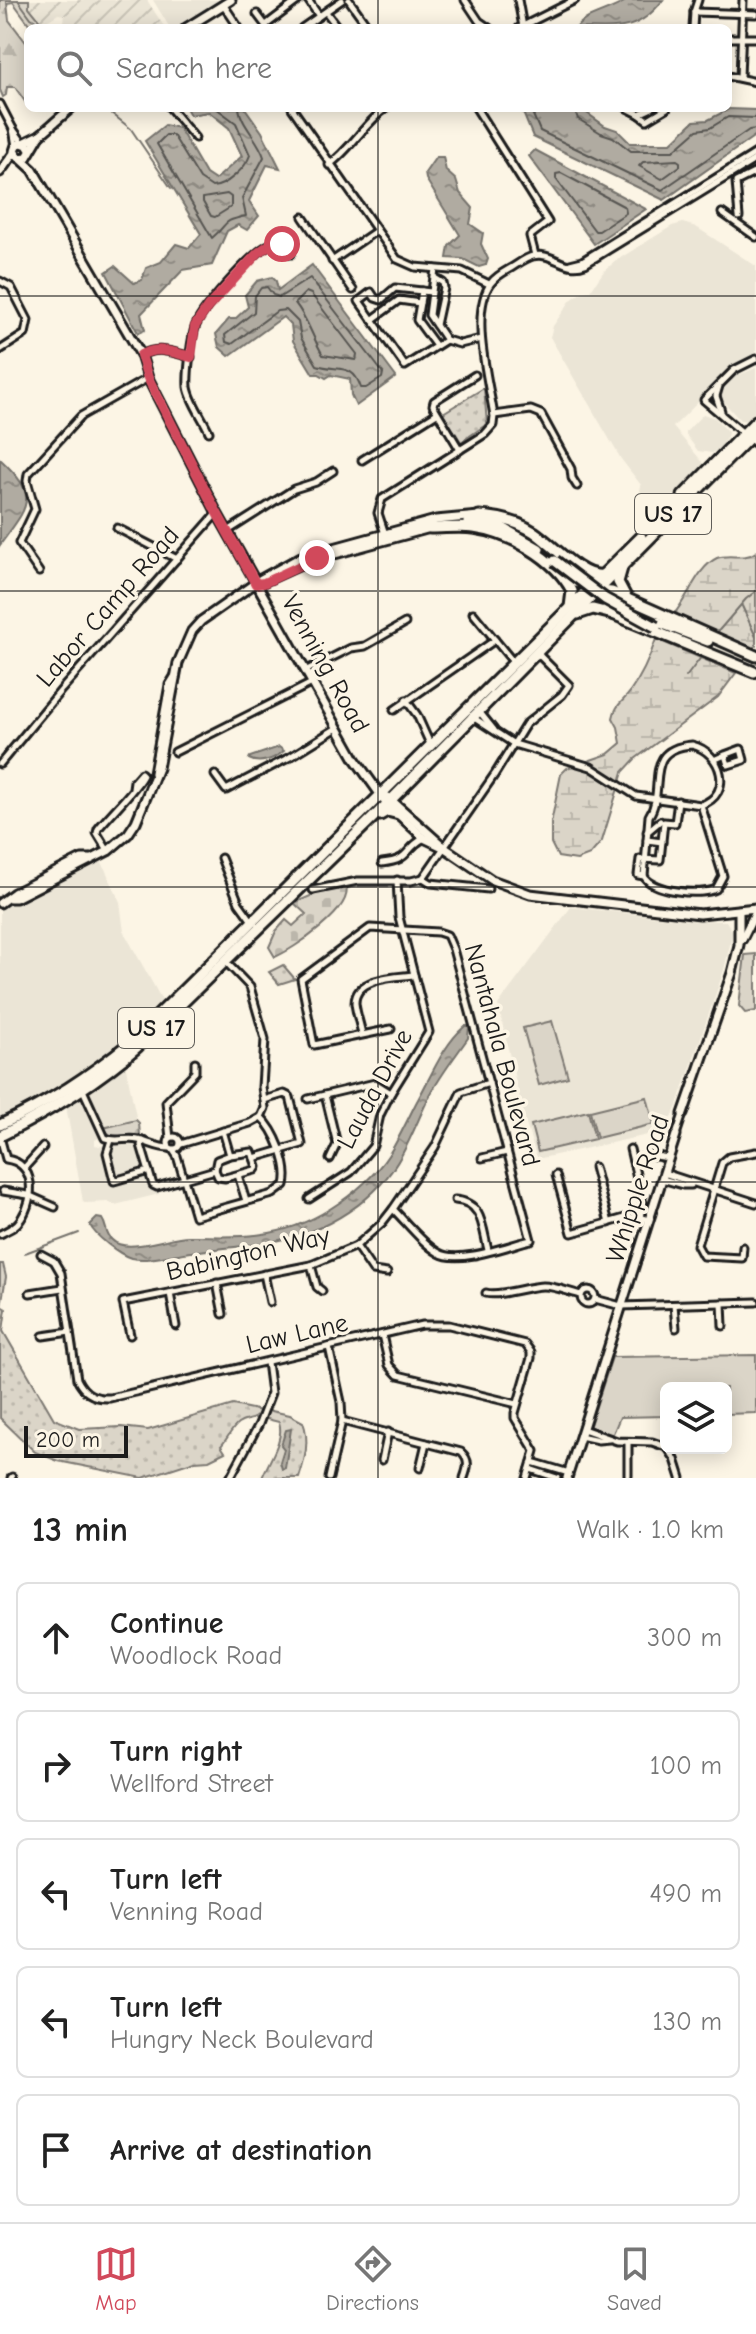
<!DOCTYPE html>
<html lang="en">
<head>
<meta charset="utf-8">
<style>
  :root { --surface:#fff; --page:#f6f6f6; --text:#222; --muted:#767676; --line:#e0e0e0; --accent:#d1495b }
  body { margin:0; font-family:"Comic Neue",sans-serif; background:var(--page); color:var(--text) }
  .controls { position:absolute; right:24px; bottom:24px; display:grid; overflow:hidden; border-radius:12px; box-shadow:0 4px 20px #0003 }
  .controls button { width:72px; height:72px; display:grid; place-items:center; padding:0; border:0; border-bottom:2px solid var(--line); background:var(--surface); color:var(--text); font:40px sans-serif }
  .scale { position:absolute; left:24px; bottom:20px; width:104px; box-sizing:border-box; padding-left:8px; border:4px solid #1c1c1c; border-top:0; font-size:22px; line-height:28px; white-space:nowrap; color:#1c1c1c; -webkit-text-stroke:6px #fcf5e5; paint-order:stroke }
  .stop { position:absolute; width:24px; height:24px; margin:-18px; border:6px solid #d1495b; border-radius:50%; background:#fff }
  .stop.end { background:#d1495b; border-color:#fff; box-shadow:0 2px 8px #0008 }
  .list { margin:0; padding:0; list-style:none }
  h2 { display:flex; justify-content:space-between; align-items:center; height:104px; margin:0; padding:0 32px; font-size:34px }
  h2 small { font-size:26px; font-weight:400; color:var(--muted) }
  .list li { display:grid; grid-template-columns:52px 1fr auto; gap:24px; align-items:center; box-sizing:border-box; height:112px; margin:0 16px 16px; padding:0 16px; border:2px solid var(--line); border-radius:12px }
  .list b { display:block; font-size:30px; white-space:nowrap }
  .list p { margin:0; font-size:26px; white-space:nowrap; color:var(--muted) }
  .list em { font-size:26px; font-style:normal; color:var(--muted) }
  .icon { flex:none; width:44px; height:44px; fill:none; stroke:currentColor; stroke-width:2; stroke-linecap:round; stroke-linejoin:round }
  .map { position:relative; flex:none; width:756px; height:1478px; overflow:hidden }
  .search { position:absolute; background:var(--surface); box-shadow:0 4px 20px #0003; left:24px; right:24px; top:24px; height:88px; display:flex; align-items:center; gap:20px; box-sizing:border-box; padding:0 28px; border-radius:12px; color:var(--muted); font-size:30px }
  .sheet { height:744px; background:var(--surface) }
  nav { display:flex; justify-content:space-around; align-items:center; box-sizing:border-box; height:112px; border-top:2px solid var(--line); background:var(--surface); font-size:22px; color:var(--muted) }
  nav a { display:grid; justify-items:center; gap:4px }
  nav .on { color:var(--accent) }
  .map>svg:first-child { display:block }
  .built { fill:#ebe5d6 }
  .industrial { fill:url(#industrial-furrows) }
  .green { fill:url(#green-dots); stroke:#7c7872; stroke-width:2 }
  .forest { fill:url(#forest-firs); stroke:#7c7872; stroke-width:2 }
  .wetland { fill:url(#wetland-marsh); stroke:#7c7872; stroke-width:2 }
  .cemetery { fill:url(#cemetery-stones); stroke:#7c7872; stroke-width:2 }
  .pitch { fill:#dbd5c8; stroke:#7c7872; stroke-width:2 }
  .water { fill:url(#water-ripples); stroke:#75726c; stroke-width:2 }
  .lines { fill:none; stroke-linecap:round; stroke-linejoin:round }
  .shore { stroke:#575551; stroke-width:2 }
  .stream { stroke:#75726c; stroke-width:2 }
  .minor-casing { stroke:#1c1c1c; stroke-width:11 }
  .major-casing { stroke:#1c1c1c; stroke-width:13 }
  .highway-casing { stroke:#1c1c1c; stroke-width:15 }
  .minor { stroke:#fcf5e5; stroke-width:5 }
  .major { stroke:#fcf5e5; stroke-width:7 }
  .highway { stroke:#fcf5e5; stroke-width:9 }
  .highway-bridge-casing { stroke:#1c1c1c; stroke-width:15; stroke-linecap:butt }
  .highway-bridge { stroke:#fcf5e5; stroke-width:9 }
  .route { stroke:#d1495b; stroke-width:10 }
  .grid { fill:none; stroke:#1c1c1c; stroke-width:2; stroke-opacity:0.55 }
  .labels { text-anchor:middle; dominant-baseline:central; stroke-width:7; stroke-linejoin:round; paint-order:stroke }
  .shield { fill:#fcf5e5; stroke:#5f5d58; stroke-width:2 }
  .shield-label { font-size:24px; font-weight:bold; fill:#1c1c1c }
  .street-label { font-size:26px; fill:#1c1c1c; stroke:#fcf5e5 }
</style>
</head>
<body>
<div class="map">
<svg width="756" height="1478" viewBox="0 0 756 1478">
  <defs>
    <pattern id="industrial-furrows" width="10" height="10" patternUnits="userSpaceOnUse" patternTransform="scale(2)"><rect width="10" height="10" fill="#ebe5d6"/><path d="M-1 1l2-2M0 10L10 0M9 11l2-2" fill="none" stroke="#c9c4b7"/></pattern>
    <pattern id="green-dots" width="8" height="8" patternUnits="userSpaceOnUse" patternTransform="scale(2)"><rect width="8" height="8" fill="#dbd5c8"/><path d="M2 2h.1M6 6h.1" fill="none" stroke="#bbb6ab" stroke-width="1.8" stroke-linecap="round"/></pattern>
    <pattern id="forest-firs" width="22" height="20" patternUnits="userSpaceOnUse" patternTransform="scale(2)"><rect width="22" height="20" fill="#dbd5c8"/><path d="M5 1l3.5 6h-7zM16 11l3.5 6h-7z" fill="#bbb6ab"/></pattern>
    <pattern id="wetland-marsh" width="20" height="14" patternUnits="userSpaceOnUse" patternTransform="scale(2)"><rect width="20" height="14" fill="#dbd5c8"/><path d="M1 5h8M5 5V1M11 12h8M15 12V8" fill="none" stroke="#bbb6ab"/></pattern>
    <pattern id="cemetery-stones" width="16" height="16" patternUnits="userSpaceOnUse" patternTransform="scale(2)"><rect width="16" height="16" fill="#dbd5c8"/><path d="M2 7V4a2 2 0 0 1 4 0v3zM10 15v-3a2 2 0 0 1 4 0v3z" fill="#bbb6ab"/></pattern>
    <pattern id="water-ripples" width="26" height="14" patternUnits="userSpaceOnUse" patternTransform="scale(2)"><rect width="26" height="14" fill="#b0aba1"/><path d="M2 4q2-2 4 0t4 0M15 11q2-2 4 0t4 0" fill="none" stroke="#8e8a82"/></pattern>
  </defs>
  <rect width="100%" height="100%" fill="#fcf5e5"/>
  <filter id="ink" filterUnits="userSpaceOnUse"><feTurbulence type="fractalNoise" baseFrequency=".0125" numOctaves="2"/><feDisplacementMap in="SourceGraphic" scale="16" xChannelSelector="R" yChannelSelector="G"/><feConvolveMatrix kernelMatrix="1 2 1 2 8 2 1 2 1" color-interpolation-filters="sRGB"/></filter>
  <g filter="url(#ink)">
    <!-- built -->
    <g class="built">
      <polygon points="153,0 221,0 179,28 170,28"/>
      <polygon points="683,223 696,227 756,266 756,353 739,362 673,427 705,465 665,505 647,500 640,491 641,485 621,459 550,337 553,326 571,300 582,292 590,291 604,271 617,260 672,226"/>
      <polygon points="756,368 756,413 748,421 740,420 721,399 719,394 736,376"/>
      <polygon points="703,414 715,418 728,432 727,437 720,448 712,453 698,451 686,435 686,432"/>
      <polygon points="101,860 120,902 124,932 163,1002 136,1030 58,1091 0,1120 0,909"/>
      <polygon points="571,907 691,920 726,921 733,932 724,970 678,1104 666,1131 537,1159 524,1118 498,1005"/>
      <polygon points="125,1063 137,1121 97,1129 99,1138 95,1140 95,1145 105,1147 107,1144 134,1142 148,1146 159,1194 115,1205 108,1202 85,1203 83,1202 66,1106"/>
    </g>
    <!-- industrial -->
    <polygon class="industrial" points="29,0 147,0 165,28 63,28 65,15 58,14 44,23 29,7"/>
    <!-- green -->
    <g class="green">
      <polygon points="484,388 487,424 461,442 443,413"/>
      <polygon points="283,965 295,979 279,984 269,972"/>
      <path d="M0,1264H3L6,1277L1,1306L6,1309L3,1331L54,1419L79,1429L121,1427L148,1430L233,1405L261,1411C254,1422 247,1418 238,1424C231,1429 227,1440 221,1446L225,1452L209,1460L195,1461L143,1478L58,1461L35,1452L0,1418Z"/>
      <path d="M267,1410L290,1415L303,1422C310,1440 305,1460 299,1478H262C268,1462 285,1439 279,1422L263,1418Z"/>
    </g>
    <!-- forest -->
    <g class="forest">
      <polygon points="0,0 29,0 29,7 46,28 32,28 13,2 7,3 9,20 28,45 28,106 15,87 7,87 6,95 3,97 0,90"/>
      <path d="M136,1120L139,1123L140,1135C126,1134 112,1142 103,1128Z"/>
    </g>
    <!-- wetland -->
    <g class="wetland">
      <path d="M756,552V646L752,648L674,614C689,596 698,567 717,558C730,553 744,561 756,552Z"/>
      <path d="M656,639L736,673L718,697L635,759L623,772L602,841L590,855L577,860L558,857L551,843V823L561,774L567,768L608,754L621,743L618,727L613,718C615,705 623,702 630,692C641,677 650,657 656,639Z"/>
    </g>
    <!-- cemetery -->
    <path class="cemetery" d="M346,886C354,909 294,949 275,957L269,947L276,931L286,920L293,926L306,914L294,903L322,891Z"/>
    <!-- pitch -->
    <g class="pitch">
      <polygon points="756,954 756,1011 745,1013 739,1006 745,955"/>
      <polygon points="552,1021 568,1077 539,1085 523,1028"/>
      <polygon points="647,1097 654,1124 597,1138 590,1111"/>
      <polygon points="588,1111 595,1139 538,1152 531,1125"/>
      <polygon points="756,1355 756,1413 726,1414 726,1388 666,1388 666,1416 620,1417 612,1436 589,1428 612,1357"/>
    </g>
    <!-- water -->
    <g class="water">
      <path d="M627,0H663C637,34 615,28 576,28C588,13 611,12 627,0Z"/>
      <polygon points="186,108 245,108 262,132 280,168 267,165 249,201 259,216 247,230 238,225 227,231 212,265 183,270 141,314 145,330 138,333 106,272 115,266 134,283 142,280 146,268 161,262 176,244 189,248 201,234 145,141 165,125 179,128 206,174 215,180 242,156 229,128 209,112 190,115"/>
      <polygon points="521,108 580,108 605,126 617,130 630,143 671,143 694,121 708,120 729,109 756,110 756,135 664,200 533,137"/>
      <polygon points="535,150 646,209 594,244 529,156"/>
      <polygon points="436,157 443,157 446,171 456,180 460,193 473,208 470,224 483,233 481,244 488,259 486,265 479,267 463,259 447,258 449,246 460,235 426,179 425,173"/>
      <polygon points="312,265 396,377 356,406 351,395 350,379 331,375 326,378 319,374 313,374 293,341 291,325 283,317 229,356 219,347 216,334 229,319 235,319 248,307 245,295 257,281 272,277 276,281 278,290"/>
      <path d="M0,459C41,497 28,506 0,545Z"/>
      <path d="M279,747L284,751C274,759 260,765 249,759L250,757Z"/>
      <path d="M465,1026H469L468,1038C454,1058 439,1077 428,1099C414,1128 403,1161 381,1184C363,1204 336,1222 311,1231C271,1246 233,1246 191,1252C173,1254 149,1262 131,1258C120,1255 94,1235 90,1225L97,1218L102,1219C107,1226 105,1234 112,1240C126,1255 170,1236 188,1236C249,1237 287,1239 339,1203C361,1188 381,1169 394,1146C402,1132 409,1117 416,1103C431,1077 442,1046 465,1026Z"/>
      <polygon points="291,1429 285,1468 282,1469 280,1462 284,1449 281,1445 286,1430"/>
    </g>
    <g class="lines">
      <!-- shore -->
      <g class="shore">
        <path d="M216,108L236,123L250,155C246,168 225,187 212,187L200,179L173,135H166L157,144L212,238C230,223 219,222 246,216L242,198L264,157C259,140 241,125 239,108"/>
        <polyline points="530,108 540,131 662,190 749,130 756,129"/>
        <polyline points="574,108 578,119 601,133 613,137 631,151 673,151 697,130 710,128 728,117 756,118"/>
        <polygon points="677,160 680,162 680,166 662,179 639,166 643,162"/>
        <polygon points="561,173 625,207 626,213 599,231 595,231 556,179 556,174"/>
        <polygon points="227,194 231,197 231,207 215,217 211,216 203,202 203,198"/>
        <path d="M310,278L383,373L382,378L366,388H361C353,362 338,372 317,365L301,338L298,322L286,310L277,311L232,344L226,342L225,335L254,312L255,296L261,288L267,287L273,295L280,297Z"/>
        <path d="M306,292L311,294L357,354L356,360L323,355C312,337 308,319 295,303Z"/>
      </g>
      <!-- stream -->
      <g class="stream">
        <polyline points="18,0 31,18 47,28"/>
        <polyline points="105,108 131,129 171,188"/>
        <polyline points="742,606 756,637"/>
        <polyline points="715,635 746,599 756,591"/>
        <polyline points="686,677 702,656"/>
        <polyline points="25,1253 79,1233"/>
      </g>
      <!-- minor casing -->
      <g class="minor-casing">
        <g id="minor">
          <polyline points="308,0 319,16"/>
          <polyline points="349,0 369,28"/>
          <polyline points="465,0 479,21 489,28"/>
          <polyline points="518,0 523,27"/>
          <polyline points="223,4 239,28"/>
          <polyline points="326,12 338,28"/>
          <polyline points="694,12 756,14"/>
          <polyline points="257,14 266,26"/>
          <polyline points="266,25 299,0"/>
          <polyline points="302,28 342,0"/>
          <polyline points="519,28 575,0"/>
          <polyline points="693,28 694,12 698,0"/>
          <polyline points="728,38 756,38"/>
          <polyline points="728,76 756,82"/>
          <polyline points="740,77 743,0"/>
          <polyline points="0,104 13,129"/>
          <polyline points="170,108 195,138"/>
          <polyline points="292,108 397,259 415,267 462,271 489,284"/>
          <polyline points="476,108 548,222 530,236 535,255"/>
          <polyline points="627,108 639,114 652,108"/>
          <polyline points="639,114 647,120 667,108"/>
          <polyline points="16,146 13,129 23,143"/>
          <path d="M329,165C351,149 364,124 386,108"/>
          <polyline points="722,213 756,237"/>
          <polyline points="303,217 353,290"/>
          <polyline points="739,217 736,182 756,172"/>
          <polyline points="332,261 376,231"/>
          <polyline points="570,264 582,261 756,153"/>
          <polyline points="435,269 429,315 446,340 460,344 481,339"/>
          <polyline points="435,278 443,283 444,288 436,325"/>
          <polyline points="0,281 11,287 28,320 25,334 0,350"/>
          <polyline points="422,291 417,320 436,346"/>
          <polyline points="431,292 395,288 381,300 375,298 371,292 359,301 405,366 446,340"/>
          <polyline points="372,320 399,300 420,303"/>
          <path d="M141,355C159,346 172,352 191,357"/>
          <polyline points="756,359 734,370 704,400 756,444"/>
          <polyline points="719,386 716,396 721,411"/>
          <polyline points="494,415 531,410 541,414 571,469 572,478 577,486"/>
          <path d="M209,432C203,418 190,401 188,387C187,375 191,336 196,325C203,308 254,250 271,244C280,240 286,246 291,254"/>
          <polyline points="460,450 433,405 434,401 475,375"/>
          <polyline points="362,460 437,413"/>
          <polyline points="117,528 177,559"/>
          <polyline points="228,531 294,489 316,482 333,471"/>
          <path d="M385,534L378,513L382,499L485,434L493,425L494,416C489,382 469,312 491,283C496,276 504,272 511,268C518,264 525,258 533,256C552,251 565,272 585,264L756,159"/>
          <polyline points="39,572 19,543 35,509 27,481 28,474 81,416 148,378"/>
          <polyline points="473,613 514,663"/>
          <polyline points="305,671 351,648 365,646 405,623"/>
          <polyline points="406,700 417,715 430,744"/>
          <polyline points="394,710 495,640"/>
          <polyline points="478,710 494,730"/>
          <polyline points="471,716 514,744 591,767 636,796 701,805"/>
          <path d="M692,745C722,752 734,794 701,805L723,876L716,889C701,896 652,892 644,876L649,816C667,789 641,749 692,745Z"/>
          <polyline points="175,752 312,683"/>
          <polyline points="716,759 725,755 741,749 744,760 728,765 725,755"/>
          <polyline points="0,764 62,689 217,513"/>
          <polyline points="215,775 226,790 290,757 337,728"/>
          <polyline points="647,832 660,821"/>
          <polyline points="647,840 662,842"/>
          <path d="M108,851L97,833L98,829C109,815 138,787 143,775L141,773L134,781L133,788"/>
          <polyline points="221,858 239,903 252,921"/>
          <path d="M382,863C411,860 403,850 424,838"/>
          <polyline points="644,876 638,875 640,859 660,860 664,822 675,823 678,801"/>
          <polyline points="423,878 495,774 526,724 562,695 569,685 537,653"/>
          <polyline points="313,890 358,881 411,881 423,878 431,883 488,889"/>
          <polyline points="225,961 250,987 265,1039 262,1087 265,1108 261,1117"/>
          <path d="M391,1029L314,1045L301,979L370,928L438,932L447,935L453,949L531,1240C509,1245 459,1265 439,1253C422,1243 407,1223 393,1209"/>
          <path d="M362,1034C360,1024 356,1013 355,1003C355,977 397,977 414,975"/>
          <path d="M83,1090L105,1138C117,1143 126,1137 138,1140C149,1142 157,1148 170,1148"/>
          <polyline points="325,1095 337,1144 330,1159"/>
          <polyline points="308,1099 375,1083 391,1093"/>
          <polyline points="676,1135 683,1114"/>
          <circle cx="174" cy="1143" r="6"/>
          <polyline points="170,1138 166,1102 195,1072 195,1062"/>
          <polyline points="111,1140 107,1153 114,1181 149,1171"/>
          <polyline points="143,1141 141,1145 153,1185 157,1187 215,1170 217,1160 230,1155 223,1131"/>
          <polyline points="630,1149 643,1204 640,1217 648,1220"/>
          <path d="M173,1150L177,1156L195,1216L273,1194L285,1185C290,1165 275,1130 261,1117L250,1123L181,1144"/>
          <polyline points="254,1158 302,1144 290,1097 284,1094 264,1100"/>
          <polyline points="482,1158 507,1152"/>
          <polyline points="633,1161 650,1155 668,1158"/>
          <polyline points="25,1167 43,1147"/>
          <polyline points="594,1167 609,1223"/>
          <polyline points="215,1170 218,1177 225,1178 255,1170 257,1167 252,1152 230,1155"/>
          <polyline points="664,1173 756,1203"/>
          <polyline points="238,1175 246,1201"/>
          <polyline points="556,1175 572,1233 625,1218 640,1217"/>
          <polyline points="662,1179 683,1185 691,1185"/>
          <polyline points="3,1191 28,1195 55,1207"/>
          <polyline points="309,1199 351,1172 373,1146 380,1115 391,1093 429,1032 399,917 397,880"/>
          <path d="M455,1200C483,1202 482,1227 488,1250"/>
          <path d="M0,1234C8,1230 16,1227 21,1219C35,1198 36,1163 6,1159L0,1137"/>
          <polyline points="356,1246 373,1271 387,1273"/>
          <polyline points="743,1247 742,1258 703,1256 697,1245 722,1163 729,1157 756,1152"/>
          <path d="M41,1254L54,1261L61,1273L77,1379C84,1394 95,1399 110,1398L422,1325H449L525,1344L531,1352V1358L515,1413V1418L535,1451L527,1478"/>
          <polyline points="311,1265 317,1287 322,1291"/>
          <polyline points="264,1274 270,1302"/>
          <polyline points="217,1283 223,1314"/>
          <circle cx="588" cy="1297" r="7"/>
          <polyline points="30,1293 62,1288"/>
          <polyline points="170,1293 176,1326"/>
          <path d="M486,1293C499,1297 529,1286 543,1286C555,1286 569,1292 581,1295"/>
          <polyline points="595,1299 621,1306 756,1302"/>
          <polyline points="722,1303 723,1326"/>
          <polyline points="674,1305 676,1328"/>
          <polyline points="130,1335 123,1302 311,1265 356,1246 382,1223 393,1209 435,1147 461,1092 489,1083"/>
          <polyline points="382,1335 389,1365 398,1375 517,1404"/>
          <polyline points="43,1336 70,1332"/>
          <polyline points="329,1347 341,1402 342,1421 329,1478"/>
          <path d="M342,1421L461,1452C470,1460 468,1467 464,1478"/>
          <polyline points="583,1429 617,1441 652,1442 666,1447"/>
          <polyline points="580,1436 598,1440 609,1439"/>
          <polyline points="628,1442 628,1475"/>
          <polyline points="668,1448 675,1459 681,1478"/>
          <polyline points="382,1460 388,1432"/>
          <polyline points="532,1462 569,1473"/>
          <polyline points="420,1468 426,1443"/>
          <polyline points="530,1469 557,1478"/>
          <polyline points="11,1478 12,1477"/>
          <polyline points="230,1478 259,1424 271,1393 267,1362"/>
        </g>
      </g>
      <!-- major casing -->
      <g class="major-casing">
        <g id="major">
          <polyline points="186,28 231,0"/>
          <polyline points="24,143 40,135 71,108"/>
          <polyline points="30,150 27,145 22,143 16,145 14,151 19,158 27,157 40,135"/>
          <polyline points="21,159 33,170 141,355 148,378 217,513 355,759 387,804 424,838 445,848 492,880 530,894 700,914 756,908"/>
          <polyline points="0,172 14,153"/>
          <polyline points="258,584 309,561 430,528"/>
          <polyline points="154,773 170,685 175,677"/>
          <polyline points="388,797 444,847"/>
          <polyline points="10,898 16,898 108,851 128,834 136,822 158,768 178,663 192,631 201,621 261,579 301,557 436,520 479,516"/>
          <polyline points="0,903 14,893 82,859 90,859"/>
          <polyline points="742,939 756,911"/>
          <polyline points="683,1114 732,973 739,945 739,911"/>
          <polyline points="567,1478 676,1135"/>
        </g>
      </g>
      <!-- highway casing -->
      <g class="highway-casing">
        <g id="highway">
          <polyline points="683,496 756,421"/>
          <path d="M479,516C499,517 518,522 534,532C552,544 581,578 602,575"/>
          <polyline points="469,522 499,526 539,549"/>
          <path d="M430,528C445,528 460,526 474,528C510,533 555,558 572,591L570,607"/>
          <polyline points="622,568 618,582 626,597"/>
          <polyline points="564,578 588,586"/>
          <polyline points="598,591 612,592 756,656"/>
          <polyline points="600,594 613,614 754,672"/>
          <polyline points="578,614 593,609 613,614"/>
          <polyline points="658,622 708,641"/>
          <polyline points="380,815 387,811 399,814"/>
          <path d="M0,1125C51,1101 87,1078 131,1042L641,537"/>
          <path d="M0,1136C50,1111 95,1084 137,1047L387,804L756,431"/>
        </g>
      </g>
      <!-- minor -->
      <use href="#minor" class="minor"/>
      <!-- major -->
      <use href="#major" class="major"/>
      <!-- highway -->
      <use href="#highway" class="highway"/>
      <!-- highway-bridge casing -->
      <g class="highway-bridge-casing">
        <polyline id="highway-bridge" points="555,561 605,599 656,627"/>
      </g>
      <!-- highway-bridge -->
      <use href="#highway-bridge" class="highway-bridge"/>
    </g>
  </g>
  <g class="lines" filter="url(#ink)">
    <!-- route -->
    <path class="route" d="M282,244L269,245L258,253L208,307L195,326L191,357C172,352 159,346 141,355L148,378L217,513L256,584L264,583L317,558"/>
  </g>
  <!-- grid -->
  <path class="grid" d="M378,0V28M378,108V1478M0,296H756M0,591H756M0,887H756M0,1182H756"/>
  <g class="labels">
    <!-- shield labels -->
    <g class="shield">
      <rect x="635" y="494" width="76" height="40" rx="6"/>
      <rect x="118" y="1008" width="76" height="40" rx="6"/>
    </g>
    <g class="shield-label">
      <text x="673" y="514">US 17</text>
      <text x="156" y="1028">US 17</text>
    </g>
    <!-- street labels -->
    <g class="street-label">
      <text transform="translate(108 607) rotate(-49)">Labor Camp Road</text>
      <text transform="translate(325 664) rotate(61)">Venning Road</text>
      <text transform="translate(502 1055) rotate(75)">Nantahala Boulevard</text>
      <text transform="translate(375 1089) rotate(-62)">Lauda Drive</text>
      <text transform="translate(638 1189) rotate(-72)">Whipple Road</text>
      <text transform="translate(248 1254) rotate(-13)">Babington Way</text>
      <text transform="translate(297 1334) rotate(-13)">Law Lane</text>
    </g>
  </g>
</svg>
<div class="controls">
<button><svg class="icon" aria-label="layers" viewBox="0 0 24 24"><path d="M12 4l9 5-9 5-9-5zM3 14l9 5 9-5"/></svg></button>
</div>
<div class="scale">200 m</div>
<div class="stop" style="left:282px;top:244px"></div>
<div class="stop end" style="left:317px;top:558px"></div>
<div class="search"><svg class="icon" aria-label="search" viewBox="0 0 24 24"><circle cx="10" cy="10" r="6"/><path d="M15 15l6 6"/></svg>Search here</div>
</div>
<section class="sheet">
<h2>13 min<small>Walk · 1.0 km</small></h2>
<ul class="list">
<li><svg class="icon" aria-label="ahead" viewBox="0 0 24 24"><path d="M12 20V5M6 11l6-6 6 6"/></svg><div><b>Continue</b><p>Woodlock Road</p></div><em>300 m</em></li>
<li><svg class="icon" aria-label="right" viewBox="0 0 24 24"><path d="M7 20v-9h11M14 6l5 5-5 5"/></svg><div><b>Turn right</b><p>Wellford Street</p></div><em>100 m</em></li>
<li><svg class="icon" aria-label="left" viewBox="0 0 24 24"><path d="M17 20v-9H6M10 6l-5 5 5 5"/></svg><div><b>Turn left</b><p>Venning Road</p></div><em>490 m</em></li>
<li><svg class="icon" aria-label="left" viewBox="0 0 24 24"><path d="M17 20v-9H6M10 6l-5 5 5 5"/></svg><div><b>Turn left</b><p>Hungry Neck Boulevard</p></div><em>130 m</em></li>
<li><svg class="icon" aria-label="arrive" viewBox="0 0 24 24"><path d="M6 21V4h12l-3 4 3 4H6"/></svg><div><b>Arrive at destination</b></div></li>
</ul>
</section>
<nav>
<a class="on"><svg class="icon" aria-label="map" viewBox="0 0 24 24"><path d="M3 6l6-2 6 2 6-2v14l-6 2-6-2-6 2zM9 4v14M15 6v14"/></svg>Map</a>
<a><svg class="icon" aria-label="directions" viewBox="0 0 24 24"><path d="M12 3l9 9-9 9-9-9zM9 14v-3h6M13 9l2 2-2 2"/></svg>Directions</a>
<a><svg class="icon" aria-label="saved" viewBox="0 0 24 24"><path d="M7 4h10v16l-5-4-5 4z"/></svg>Saved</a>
</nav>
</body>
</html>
